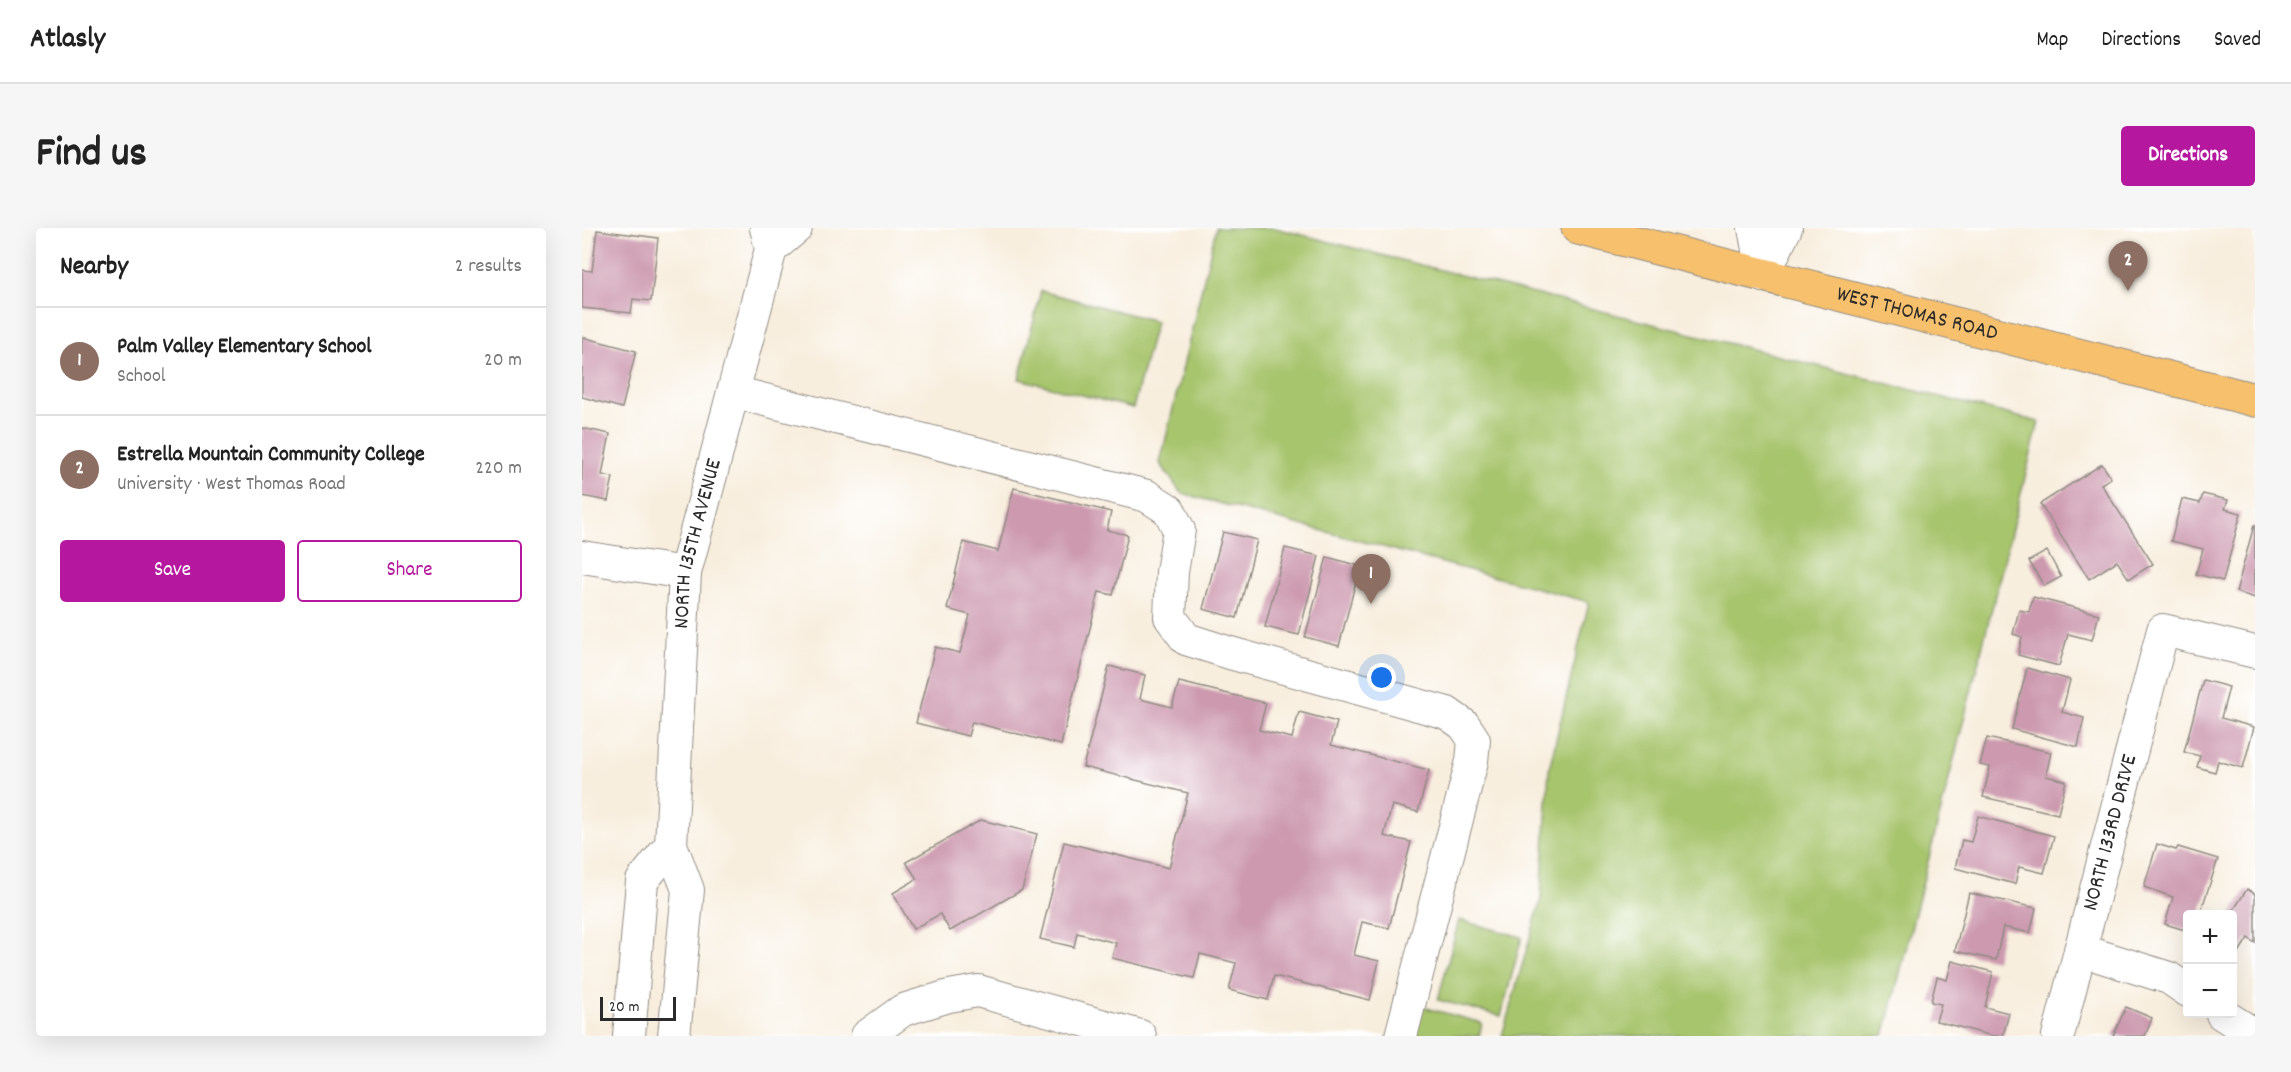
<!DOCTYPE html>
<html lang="en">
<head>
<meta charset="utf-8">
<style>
  :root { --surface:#fff; --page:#f6f6f6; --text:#222; --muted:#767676; --line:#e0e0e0; --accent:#b5179e }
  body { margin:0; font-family:Dekko,sans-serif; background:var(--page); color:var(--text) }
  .controls { position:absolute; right:18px; bottom:18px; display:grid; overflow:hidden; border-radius:6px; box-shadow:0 6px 24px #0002 }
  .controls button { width:54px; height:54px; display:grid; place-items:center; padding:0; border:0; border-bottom:2px solid var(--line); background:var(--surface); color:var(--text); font:30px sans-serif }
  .scale { position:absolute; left:18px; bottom:15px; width:76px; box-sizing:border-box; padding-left:6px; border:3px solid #2b2b2b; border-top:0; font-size:16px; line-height:21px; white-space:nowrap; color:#2b2b2b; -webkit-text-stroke:4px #fff; paint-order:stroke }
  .you { position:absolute; left:800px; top:450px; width:21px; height:21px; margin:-15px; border:4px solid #fff; border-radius:50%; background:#1a73e8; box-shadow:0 0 0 9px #1a73e833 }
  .badge { display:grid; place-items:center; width:39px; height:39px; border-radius:50%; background:var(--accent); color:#fff; font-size:20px; font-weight:700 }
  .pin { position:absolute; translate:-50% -50px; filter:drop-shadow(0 2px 3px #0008) }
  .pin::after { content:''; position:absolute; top:32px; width:21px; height:18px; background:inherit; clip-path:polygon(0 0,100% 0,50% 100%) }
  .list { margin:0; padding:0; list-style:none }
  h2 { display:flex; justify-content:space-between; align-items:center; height:78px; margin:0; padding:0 24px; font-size:26px }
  h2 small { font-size:20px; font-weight:400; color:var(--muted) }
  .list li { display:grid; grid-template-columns:39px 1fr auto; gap:18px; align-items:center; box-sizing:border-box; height:108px; padding:0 24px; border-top:2px solid var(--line) }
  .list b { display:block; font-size:22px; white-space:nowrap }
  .list p { margin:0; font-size:20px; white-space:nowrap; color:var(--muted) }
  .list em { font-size:20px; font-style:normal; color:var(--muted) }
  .actions { display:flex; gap:12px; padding:18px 24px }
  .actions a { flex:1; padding:14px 0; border:2px solid var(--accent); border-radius:6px; text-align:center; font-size:21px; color:var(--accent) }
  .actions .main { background:var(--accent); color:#fff }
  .map { position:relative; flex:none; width:1673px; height:808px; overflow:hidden; border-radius:6px }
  header { display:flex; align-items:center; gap:36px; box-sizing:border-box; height:84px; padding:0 30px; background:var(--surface); border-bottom:2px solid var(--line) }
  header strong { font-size:28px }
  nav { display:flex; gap:33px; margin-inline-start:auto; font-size:21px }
  .intro { display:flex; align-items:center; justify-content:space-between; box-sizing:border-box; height:144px; padding:0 36px }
  h1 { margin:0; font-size:42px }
  .button { padding:15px 27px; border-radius:6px; background:var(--accent); color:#fff; font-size:21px; font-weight:700 }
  main { display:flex; gap:36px; padding:0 36px }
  aside { flex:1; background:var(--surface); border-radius:6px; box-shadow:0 6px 24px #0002 }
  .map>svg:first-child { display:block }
  .green { fill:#a7c56d; stroke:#69784c; stroke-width:1.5 }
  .building { fill:#cc99af }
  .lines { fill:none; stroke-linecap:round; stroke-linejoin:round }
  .minor-casing { stroke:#928c84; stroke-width:34 }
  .major-casing { stroke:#928c84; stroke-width:35 }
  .minor { stroke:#fff; stroke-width:32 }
  .major { stroke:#f7c06c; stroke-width:33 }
  .labels { text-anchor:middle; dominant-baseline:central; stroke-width:4.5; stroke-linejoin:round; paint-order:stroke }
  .street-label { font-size:22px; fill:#2b2b2b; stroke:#fff }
</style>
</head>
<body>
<header>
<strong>Atlasly</strong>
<nav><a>Map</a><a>Directions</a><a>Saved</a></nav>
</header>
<div class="intro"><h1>Find us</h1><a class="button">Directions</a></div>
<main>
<aside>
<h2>Nearby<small>2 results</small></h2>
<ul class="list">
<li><span class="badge" style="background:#8d6e63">1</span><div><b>Palm Valley Elementary School</b><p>School</p></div><em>20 m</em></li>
<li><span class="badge" style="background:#8d6e63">2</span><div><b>Estrella Mountain Community College</b><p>University · West Thomas Road</p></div><em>220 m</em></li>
</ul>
<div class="actions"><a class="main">Save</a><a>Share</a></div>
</aside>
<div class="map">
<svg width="1673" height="808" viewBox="0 0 1673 808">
  <rect width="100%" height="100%" fill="#fff"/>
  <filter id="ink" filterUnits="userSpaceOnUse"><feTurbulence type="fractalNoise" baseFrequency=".0167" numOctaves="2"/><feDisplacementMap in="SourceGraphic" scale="12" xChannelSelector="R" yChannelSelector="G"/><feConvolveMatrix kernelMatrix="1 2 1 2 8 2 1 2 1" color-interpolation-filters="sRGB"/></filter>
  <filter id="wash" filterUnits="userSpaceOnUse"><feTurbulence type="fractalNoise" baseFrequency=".008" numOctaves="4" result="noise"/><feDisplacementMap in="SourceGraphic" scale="24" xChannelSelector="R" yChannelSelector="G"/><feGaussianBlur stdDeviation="1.35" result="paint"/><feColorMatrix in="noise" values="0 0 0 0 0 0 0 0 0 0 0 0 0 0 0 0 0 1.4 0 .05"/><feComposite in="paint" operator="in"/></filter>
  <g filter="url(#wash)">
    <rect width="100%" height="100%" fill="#f8eede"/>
    <!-- green -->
    <g class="green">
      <polygon points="634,0 693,0 1457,194 1302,808 920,808 959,671 967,541 1007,374 599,265 578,235"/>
      <polygon points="459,63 574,93 551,180 437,151"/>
      <polygon points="877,692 940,709 919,788 856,772"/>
      <polygon points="837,778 900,795 897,808 829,808"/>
    </g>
    <g id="blocks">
      <!-- building -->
      <g class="building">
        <polygon points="15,2 76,10 69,73 51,71 49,85 0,80 0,42 10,43"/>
        <polygon points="0,109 54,123 40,180 0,169"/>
        <polygon points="0,200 28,206 20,247 31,249 26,273 0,268"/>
        <polygon points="1520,236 1529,250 1519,256 1571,336 1547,351 1535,333 1507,351 1458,276"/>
        <polygon points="432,260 529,284 525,302 546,307 531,367 517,364 479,517 390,494 386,508 334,495 353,419 378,425 388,387 365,381 381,314 416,323"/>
        <polygon points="1621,266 1646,272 1643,281 1659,285 1641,353 1614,346 1621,321 1589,313 1600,271 1618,275"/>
        <polygon points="1672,297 1673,297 1673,370 1654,364"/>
        <polygon points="641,304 675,312 655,390 621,381"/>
        <polygon points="703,320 737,328 717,407 683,399"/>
        <polygon points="1465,323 1479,349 1462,358 1447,333"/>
        <polygon points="745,329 778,338 757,418 723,409"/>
        <polygon points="1451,369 1517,386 1510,412 1486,406 1477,438 1436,427 1440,409 1431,406 1437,382 1447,384"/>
        <polygon points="527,438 563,447 558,471 590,479 597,454 684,475 677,502 710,510 717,484 755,494 749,517 847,542 836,584 810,577 802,608 829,614 807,700 780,694 772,727 797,733 788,772 692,748 686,772 647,762 654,735 618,726 612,750 530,730 534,715 495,705 492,719 458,711 482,614 587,640 606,565 501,539"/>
        <polygon points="1445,440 1488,452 1480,484 1502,490 1496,519 1430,501"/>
        <polygon points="1621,452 1647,459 1639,490 1672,499 1661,540 1636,533 1633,544 1615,539 1618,528 1602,524"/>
        <polygon points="1405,510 1469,524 1464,548 1484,553 1476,586 1401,569 1408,539 1398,537"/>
        <polygon points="1396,588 1472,608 1462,645 1437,639 1433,656 1373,640 1380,612 1389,614"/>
        <polygon points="399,592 455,606 440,662 368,703 358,686 331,701 311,665 335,651 324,634"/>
        <polygon points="1575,616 1594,622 1596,619 1636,631 1618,686 1606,686 1606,703 1583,696 1591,669 1562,659"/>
        <polygon points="1665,661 1673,666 1673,715 1666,710 1650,735 1649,686"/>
        <polygon points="1387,665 1454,680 1448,705 1421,699 1414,732 1373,723"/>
        <polygon points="1370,733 1411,744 1403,779 1427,785 1421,808 1411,808 1354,793 1359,776 1349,774 1355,749 1365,752"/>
        <polygon points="1544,779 1570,790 1563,808 1531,808"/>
      </g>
    </g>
  </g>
  <g filter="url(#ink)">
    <use href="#blocks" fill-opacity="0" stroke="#928c84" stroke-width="1.5"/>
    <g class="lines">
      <!-- minor casing -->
      <g class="minor-casing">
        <g id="minor">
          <polyline points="1172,0 1181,48"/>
          <polyline points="189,21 214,0"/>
          <polyline points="1181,48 1204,0"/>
          <polyline points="151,164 565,268 587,282 597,302 590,344 588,389 604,411 648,425 865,485 882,497 892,512 890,533 819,808"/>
          <polyline points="0,329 103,345"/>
          <polyline points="1498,722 1587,750 1606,763"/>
          <polyline points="1640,786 1673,807"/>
          <polyline points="47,808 60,653 89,617"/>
          <path id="s1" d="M92,808L106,662L89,617L103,345L189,21L184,0"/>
          <polyline points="285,808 321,782 367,768 396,763 558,808"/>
          <path id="s2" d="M1476,808L1581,402L1673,424"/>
        </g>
      </g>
      <!-- major casing -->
      <g class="major-casing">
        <g id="major">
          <path id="s3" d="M996,0L1673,172"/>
        </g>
      </g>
      <!-- minor -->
      <use href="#minor" class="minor"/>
      <!-- major -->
      <use href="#major" class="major"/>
    </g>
  </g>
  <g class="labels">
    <!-- street labels -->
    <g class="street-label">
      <text stroke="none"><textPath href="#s3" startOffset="350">WEST THOMAS ROAD</textPath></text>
      <text stroke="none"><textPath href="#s1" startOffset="498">NORTH 135TH AVENUE</textPath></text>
      <text stroke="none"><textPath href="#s2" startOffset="210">NORTH 133RD DRIVE</textPath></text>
    </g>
  </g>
</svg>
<div class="controls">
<button>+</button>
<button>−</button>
</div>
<div class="scale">20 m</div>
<div class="you"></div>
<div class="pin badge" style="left:789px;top:376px;background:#8d6e63">1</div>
<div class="pin badge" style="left:1546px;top:63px;background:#8d6e63">2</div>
</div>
</main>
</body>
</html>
